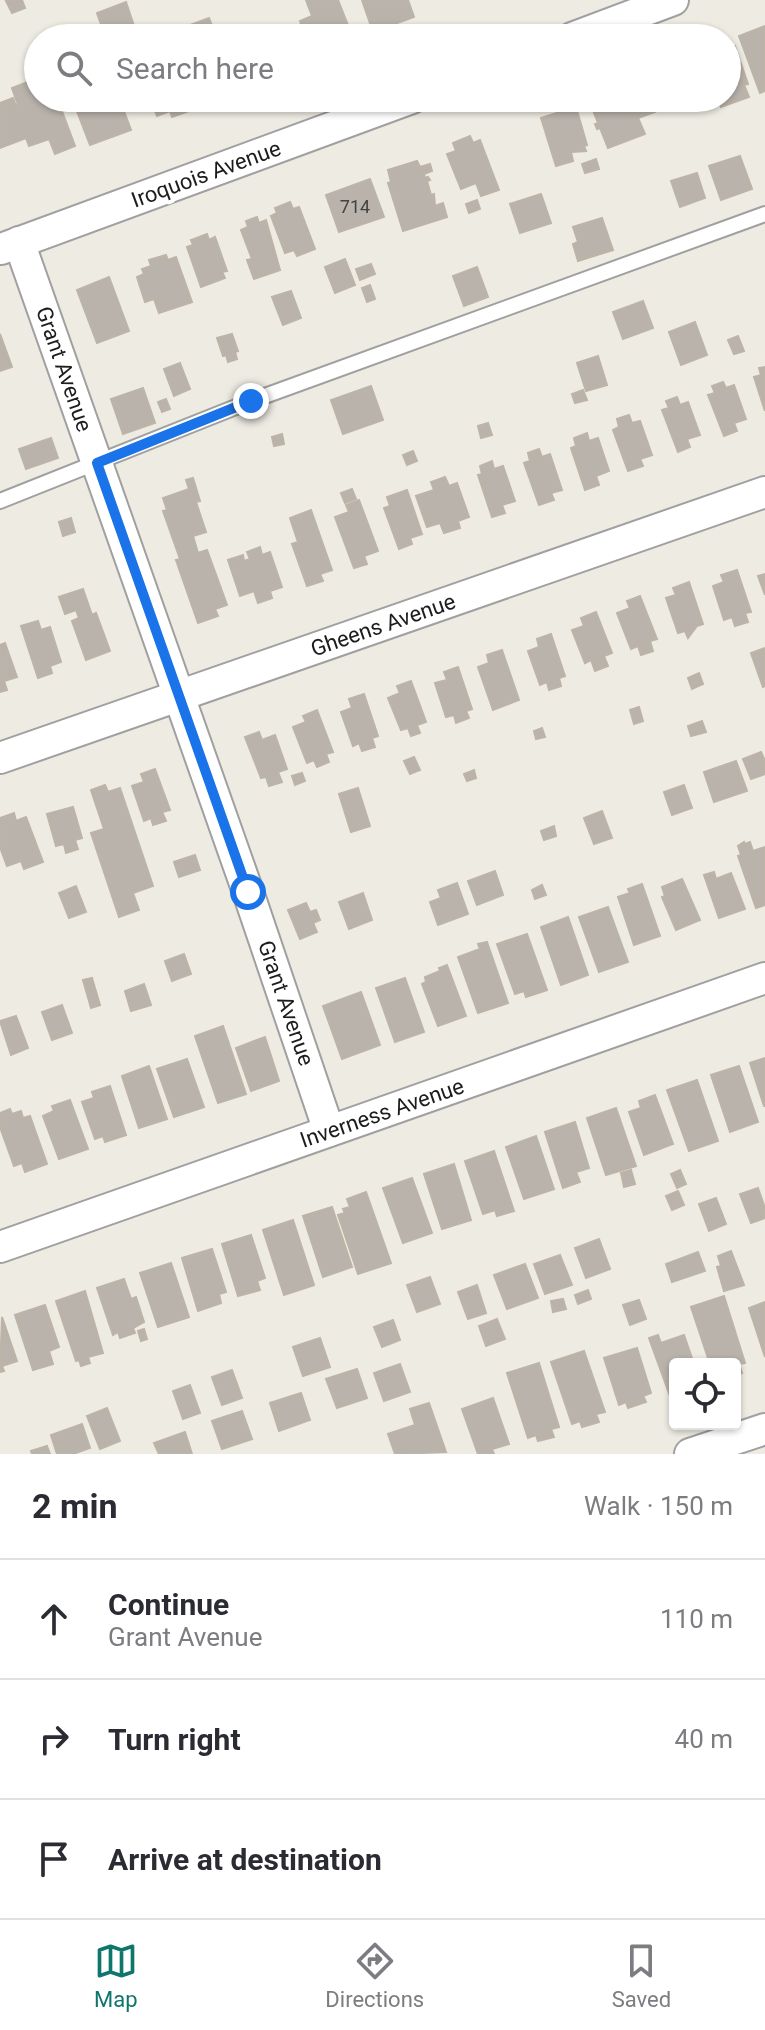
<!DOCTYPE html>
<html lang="en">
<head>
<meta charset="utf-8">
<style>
  :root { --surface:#fff; --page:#f7f7f7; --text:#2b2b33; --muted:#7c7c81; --line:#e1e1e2; --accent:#0f766e }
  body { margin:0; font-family:Roboto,sans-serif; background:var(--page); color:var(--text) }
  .controls { position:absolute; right:24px; bottom:24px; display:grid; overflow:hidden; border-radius:8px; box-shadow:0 2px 6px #0004 }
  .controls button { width:72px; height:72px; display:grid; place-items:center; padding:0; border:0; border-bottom:2px solid var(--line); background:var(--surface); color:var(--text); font:40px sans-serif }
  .stop { position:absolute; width:24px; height:24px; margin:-18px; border:6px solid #1a73e8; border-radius:50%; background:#fff }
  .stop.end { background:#1a73e8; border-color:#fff; box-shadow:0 2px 8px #0008 }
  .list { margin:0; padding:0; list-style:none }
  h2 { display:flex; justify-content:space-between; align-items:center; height:104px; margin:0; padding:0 32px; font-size:34px }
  h2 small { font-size:26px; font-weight:400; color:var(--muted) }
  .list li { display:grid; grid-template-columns:52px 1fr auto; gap:24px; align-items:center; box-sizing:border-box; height:120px; padding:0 32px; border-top:2px solid var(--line) }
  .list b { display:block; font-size:30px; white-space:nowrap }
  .list p { margin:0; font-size:26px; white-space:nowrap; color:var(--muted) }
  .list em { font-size:26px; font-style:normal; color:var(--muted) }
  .icon { flex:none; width:44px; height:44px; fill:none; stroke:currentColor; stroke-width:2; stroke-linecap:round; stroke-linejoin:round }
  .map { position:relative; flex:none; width:765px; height:1454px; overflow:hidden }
  .search { position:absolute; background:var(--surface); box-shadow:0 2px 6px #0004; left:24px; right:24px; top:24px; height:88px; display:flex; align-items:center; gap:20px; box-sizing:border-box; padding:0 28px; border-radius:44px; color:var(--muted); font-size:30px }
  .sheet { height:464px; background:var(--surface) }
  nav { display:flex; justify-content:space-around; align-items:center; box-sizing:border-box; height:112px; border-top:2px solid var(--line); background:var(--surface); font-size:22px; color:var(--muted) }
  nav a { display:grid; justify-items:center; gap:4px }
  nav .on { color:var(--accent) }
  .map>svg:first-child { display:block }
  .building { fill:#b9b3ac; stroke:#bdb3a6; stroke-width:2 }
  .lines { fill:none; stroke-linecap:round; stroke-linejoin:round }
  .lane-casing { stroke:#a0a0a0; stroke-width:18 }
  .street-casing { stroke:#a0a0a0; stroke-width:34 }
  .lane { stroke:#fff; stroke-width:14 }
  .street { stroke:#fff; stroke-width:30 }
  .route { stroke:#1a73e8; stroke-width:10 }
  .labels { text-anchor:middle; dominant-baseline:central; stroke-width:8; stroke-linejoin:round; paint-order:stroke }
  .number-label { font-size:18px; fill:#434240 }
  .street-label { font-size:22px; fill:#1c1c1c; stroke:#fff }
</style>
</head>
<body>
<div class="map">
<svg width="765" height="1454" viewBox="0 0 765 1454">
  <rect width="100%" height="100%" fill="#edebe2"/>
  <!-- building -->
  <g class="building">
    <polygon points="22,0 25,8 12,13 6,1"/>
    <polygon points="306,0 338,0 353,38 306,38 300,21 312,16"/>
    <polygon points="362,0 408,0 414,17 373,32"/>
    <polygon points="126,2 136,32 119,38 106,38 97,13"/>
    <polygon points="209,18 217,38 173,38 171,32"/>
    <polygon points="765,26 765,91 760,93 739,36"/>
    <polygon points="271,30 271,33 278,31 281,38 259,38 265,36 263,32"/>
    <polygon points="735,46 748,84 744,85 749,97 721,107 718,98 727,98 727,49"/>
    <polygon points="38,78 38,98 57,98 75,146 55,154 49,139 29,146 26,138 0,148 0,103 13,98 16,106 18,105 12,88"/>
    <polygon points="97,98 119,98 131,130 90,145 75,106"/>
    <polygon points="150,98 187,98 192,110 172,117 170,111 157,116"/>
    <polygon points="594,98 649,98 655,112 638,118 645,134 608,148 600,128 597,129 595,124 598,123 589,100"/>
    <polygon points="576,107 587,145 584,146 586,151 571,152 573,161 556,166 541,118"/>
    <polygon points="470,136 473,143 480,140 499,190 481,196 476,183 461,189 447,154 456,151 453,143"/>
    <polygon points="740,156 752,189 721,200 709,166"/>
    <polygon points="596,159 599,169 585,173 582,164"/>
    <polygon points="417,161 420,167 430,164 432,171 424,174 425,178 428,177 430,180 427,181 431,195 434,194 435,206 443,203 447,217 403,231 388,183 391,182 388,170"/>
    <polygon points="697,173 705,198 680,207 671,181"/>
    <polygon points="370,179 384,217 339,232 326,195"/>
    <polygon points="541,194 551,223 520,233 510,204"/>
    <polygon points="477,200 480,209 469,213 466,204"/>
    <polygon points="290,202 293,209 299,207 315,249 297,256 294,250 285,253 271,216 277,213 275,208"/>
    <polygon points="257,217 259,223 266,220 280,270 254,279 247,260 252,259 241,230 248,227 246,221"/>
    <polygon points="602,218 613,250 578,261 573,244 578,242 573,227"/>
    <polygon points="207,234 209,240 215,237 227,271 222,272 225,278 201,287 187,247 193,245 191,240"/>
    <polygon points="166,255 168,260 176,257 192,302 159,313 154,299 145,302 137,277 144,274 142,269 151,266 149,260"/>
    <polygon points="345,259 355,285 335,293 325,267"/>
    <polygon points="371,264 375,274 360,280 356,269"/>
    <polygon points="477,267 488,297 464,306 453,276"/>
    <polygon points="109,277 129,331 97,343 77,290"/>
    <polygon points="370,285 375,299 367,302 362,288"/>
    <polygon points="291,291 301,318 283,325 272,297"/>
    <polygon points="643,301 653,328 623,339 613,312"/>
    <polygon points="695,322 707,355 681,365 669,332"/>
    <polygon points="0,334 12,367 0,371"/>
    <polygon points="232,334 238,351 235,352 237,359 228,362 226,355 223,356 217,338"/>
    <polygon points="738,336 744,351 734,354 728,340"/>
    <polygon points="598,356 607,385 586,391 577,363"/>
    <polygon points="180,363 190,389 174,396 164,369"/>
    <polygon points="765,367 765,411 754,377 761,375 759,368"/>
    <polygon points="723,382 726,388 734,385 746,419 734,423 737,431 724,436 708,395 715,393 712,386"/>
    <polygon points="371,386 383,420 343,434 331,400"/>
    <polygon points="143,388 155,423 123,434 111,399"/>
    <polygon points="583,390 587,400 575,403 572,394"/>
    <polygon points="677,397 680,405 688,402 700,435 687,439 690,447 678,452 662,410 669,408 666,401"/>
    <polygon points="166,399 170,409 162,412 158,402"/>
    <polygon points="629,415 632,423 640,421 652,455 640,459 643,466 628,471 613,430 619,427 617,419"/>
    <polygon points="488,423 492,435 481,438 478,426"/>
    <polygon points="587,433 589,441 598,438 609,471 596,476 599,485 585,490 571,448 576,446 574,438"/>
    <polygon points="282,434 284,444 274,446 272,437"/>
    <polygon points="51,438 58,458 26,469 19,449"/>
    <polygon points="539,449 542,457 550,454 562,490 551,493 554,500 539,505 524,463 530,461 528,453"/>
    <polygon points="413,451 417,461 407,465 403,455"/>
    <polygon points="492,461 494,469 503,466 515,501 502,505 505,513 492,517 478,475 482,474 480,466"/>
    <polygon points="445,477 449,486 457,483 469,517 458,521 460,528 444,533 440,523 427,527 416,496 434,490 431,482"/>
    <polygon points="193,478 200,501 196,502 206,532 193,536 198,553 207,550 227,605 215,609 218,616 198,623 176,560 180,559 163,511 167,510 163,498 189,489 186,480"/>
    <polygon points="352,489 356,499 345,503 341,493"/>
    <polygon points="407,490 422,534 410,538 412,544 399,549 384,508 390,506 387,497"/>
    <polygon points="359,500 378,551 364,556 367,564 354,568 335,517 349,512 346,505"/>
    <polygon points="311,510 332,570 320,574 323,581 307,586 292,544 298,542 290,518"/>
    <polygon points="71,518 75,532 63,536 59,522"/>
    <polygon points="260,547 262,555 270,552 282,587 270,591 272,598 258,603 254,591 240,596 228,560 243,555 244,561 250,559 247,552"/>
    <polygon points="737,570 751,612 745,613 748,622 735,626 732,617 724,620 713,586 724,582 721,575"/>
    <polygon points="765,574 765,595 758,576"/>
    <polygon points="689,582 703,624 697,626 688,638 685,631 678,633 666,598 676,595 673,588"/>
    <polygon points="83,589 92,615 96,613 110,651 86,660 72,621 79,618 76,610 65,614 59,597"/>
    <polygon points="640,596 657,639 650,641 653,651 641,655 638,646 631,649 617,613 630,608 627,601"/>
    <polygon points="596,612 612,653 604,656 608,666 595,671 591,660 585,663 572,630 584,626 581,618"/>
    <polygon points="38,621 41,630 50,627 61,662 50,666 52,673 38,678 21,626"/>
    <polygon points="551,634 565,676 559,678 561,686 549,690 547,682 540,685 528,651 539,647 537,639"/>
    <polygon points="5,643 17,677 4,681 7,690 0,692 0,645"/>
    <polygon points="765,648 765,686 763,687 751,653"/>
    <polygon points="502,650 519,700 493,710 478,667 489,663 487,655"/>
    <polygon points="458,667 472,709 466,711 469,718 456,723 454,715 446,717 435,683 447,680 444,672"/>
    <polygon points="699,673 703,684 692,689 688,678"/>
    <polygon points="411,681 426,722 417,725 420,733 411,736 408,728 401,730 388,698 400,693 397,686"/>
    <polygon points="364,694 378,736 372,738 375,747 362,751 359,743 353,746 341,712 352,708 349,699"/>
    <polygon points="639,707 643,721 634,724 630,710"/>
    <polygon points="317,710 333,752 326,754 329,762 317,767 314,760 307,763 293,727 306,722 303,716"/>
    <polygon points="702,721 706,732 691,736 688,726"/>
    <polygon points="542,728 545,737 536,739 534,731"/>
    <polygon points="259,732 262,740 275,735 287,769 278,772 282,782 269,786 266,777 261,778 245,737"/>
    <polygon points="761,752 765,761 765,774 751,779 743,759"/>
    <polygon points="414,757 420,770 410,774 404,761"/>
    <polygon points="736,761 747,791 714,802 704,772"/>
    <polygon points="155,769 170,810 162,812 166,821 153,825 151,818 144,821 132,786 144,782 141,774"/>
    <polygon points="474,770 476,778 467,781 464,774"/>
    <polygon points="302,773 305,781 295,785 292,776"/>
    <polygon points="105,785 108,792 120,788 153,886 133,893 139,910 119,917 91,833 104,829 91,790"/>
    <polygon points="684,785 692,808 672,815 664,792"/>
    <polygon points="358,788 370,826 351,832 339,794"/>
    <polygon points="73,807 82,838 75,840 78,849 66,853 64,844 56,846 47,814"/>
    <polygon points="602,811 612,838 594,844 584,818"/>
    <polygon points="14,813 16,821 26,817 43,862 24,869 21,861 7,866 0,847 0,818"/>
    <polygon points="554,826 556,836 544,840 541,831"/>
    <polygon points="744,842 745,844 750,842 753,851 765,847 765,905 756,908 738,856 741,855 738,846"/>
    <polygon points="195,855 200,870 179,877 174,862"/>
    <polygon points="495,871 503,895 477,905 468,881"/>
    <polygon points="714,872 716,879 731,873 745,909 719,918 704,875"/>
    <polygon points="682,879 700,920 676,930 662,897 665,896 662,887"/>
    <polygon points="457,883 468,914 438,925 430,902 441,898 438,890"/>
    <polygon points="642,884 660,936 634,945 618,897 630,893 628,889"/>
    <polygon points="542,885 546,895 535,899 532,890"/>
    <polygon points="76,886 86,912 69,918 59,893"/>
    <polygon points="363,893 372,920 349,929 339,902"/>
    <polygon points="306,903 310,912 316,910 320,920 313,923 317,932 300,939 288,910"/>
    <polygon points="608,907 628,962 599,972 579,917"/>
    <polygon points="568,917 588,975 561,985 541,927"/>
    <polygon points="527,934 547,990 526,997 524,991 515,994 497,944"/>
    <polygon points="487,942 508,1003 478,1013 458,957 480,949 478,944"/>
    <polygon points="184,954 191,974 172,981 165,961"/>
    <polygon points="447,965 466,1016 438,1026 422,984 426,982 425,977 440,971 439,968"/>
    <polygon points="92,978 100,1005 91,1008 83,980"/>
    <polygon points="405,978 424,1032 395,1042 376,988"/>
    <polygon points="144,984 151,1005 131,1011 125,991"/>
    <polygon points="361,992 380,1045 342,1059 323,1006"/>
    <polygon points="62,1005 72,1033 52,1040 42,1012"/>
    <polygon points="16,1016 28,1048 11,1055 0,1021"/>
    <polygon points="223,1026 246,1094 218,1103 195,1036"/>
    <polygon points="265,1037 279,1081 251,1091 236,1048"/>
    <polygon points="765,1058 765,1106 764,1106 750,1063"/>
    <polygon points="187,1059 204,1107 174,1117 157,1069"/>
    <polygon points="149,1066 167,1119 139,1128 122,1076"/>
    <polygon points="739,1066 758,1122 730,1132 711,1075"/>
    <polygon points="697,1080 718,1141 689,1151 667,1090"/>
    <polygon points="110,1086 126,1135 105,1142 103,1136 95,1139 82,1102 94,1098 92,1092"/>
    <polygon points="655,1095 673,1144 644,1155 629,1112 641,1108 639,1101"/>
    <polygon points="70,1100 88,1149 59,1159 43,1116 54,1111 52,1106"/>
    <polygon points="616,1108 636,1166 606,1175 587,1118"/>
    <polygon points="10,1109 12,1114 21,1111 23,1118 30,1116 47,1164 25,1172 22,1163 14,1166 0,1127 0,1113"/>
    <polygon points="575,1122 589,1168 576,1172 580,1182 563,1188 545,1132"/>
    <polygon points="536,1136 554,1189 524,1199 506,1147"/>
    <polygon points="494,1151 514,1211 497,1216 495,1210 483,1214 465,1161"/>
    <polygon points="454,1164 471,1220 442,1229 424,1174"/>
    <polygon points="631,1170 635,1184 624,1187 621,1173"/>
    <polygon points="680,1170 686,1184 677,1188 671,1174"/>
    <polygon points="412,1178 432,1233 403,1243 383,1188"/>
    <polygon points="758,1188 765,1208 765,1218 751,1223 740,1194"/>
    <polygon points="678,1191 684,1205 672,1210 666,1196"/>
    <polygon points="366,1192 391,1263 358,1274 338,1215 345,1213 343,1209 350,1207 347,1199"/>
    <polygon points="716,1198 726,1224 709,1231 699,1204"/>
    <polygon points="332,1207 352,1267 323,1277 303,1216"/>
    <polygon points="293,1220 314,1285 284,1295 263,1230"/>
    <polygon points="251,1235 265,1278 257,1281 260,1290 238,1296 222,1244"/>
    <polygon points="599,1239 610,1269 586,1278 575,1248"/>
    <polygon points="212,1249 226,1292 219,1294 221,1303 198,1311 182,1258"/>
    <polygon points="731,1251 744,1285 724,1291 717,1267 721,1266 718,1256"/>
    <polygon points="698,1252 705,1271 672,1282 666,1264"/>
    <polygon points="560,1255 572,1285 545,1294 534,1264"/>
    <polygon points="171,1263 189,1317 158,1327 140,1273"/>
    <polygon points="525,1264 538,1298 507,1309 494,1275"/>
    <polygon points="430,1277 440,1304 417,1312 407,1285"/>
    <polygon points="124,1279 131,1299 136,1297 144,1322 133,1328 135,1333 120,1338 118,1332 113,1335 97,1288"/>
    <polygon points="477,1285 486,1313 468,1319 458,1292"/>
    <polygon points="588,1290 591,1299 578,1304 575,1295"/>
    <polygon points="85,1291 103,1353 88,1357 90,1363 81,1366 79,1360 76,1361 56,1301"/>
    <polygon points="724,1296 745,1363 739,1364 742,1373 735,1375 735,1364 710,1364 691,1307"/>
    <polygon points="563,1299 566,1309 553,1312 551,1301"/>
    <polygon points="639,1300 646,1319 630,1325 623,1305"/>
    <polygon points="765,1302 765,1357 749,1308"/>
    <polygon points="45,1305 59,1347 49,1351 53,1364 33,1370 15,1315"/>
    <polygon points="2,1317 17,1361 2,1366 4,1371 0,1372"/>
    <polygon points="497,1319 505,1339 486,1346 479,1326"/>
    <polygon points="393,1320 400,1340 382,1347 374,1327"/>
    <polygon points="144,1329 147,1339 141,1341 138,1331"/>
    <polygon points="658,1335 661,1343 684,1335 694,1364 675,1364 675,1394 670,1396 649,1338"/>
    <polygon points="320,1338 330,1367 303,1376 293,1347"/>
    <polygon points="637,1348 651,1393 643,1396 646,1402 628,1408 626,1402 619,1405 604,1358"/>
    <polygon points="584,1351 605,1412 596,1414 599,1422 582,1427 580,1421 572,1424 551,1362"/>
    <polygon points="539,1363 559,1427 551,1429 554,1437 538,1441 536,1435 528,1438 507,1373"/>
    <polygon points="400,1364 410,1392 384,1401 374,1373"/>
    <polygon points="357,1369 367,1398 337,1408 326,1379"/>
    <polygon points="232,1370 242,1398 222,1405 212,1377"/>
    <polygon points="190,1385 200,1413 183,1419 173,1391"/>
    <polygon points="301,1393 310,1420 279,1431 270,1403"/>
    <polygon points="493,1398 509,1444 492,1449 494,1454 478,1454 462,1409"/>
    <polygon points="429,1403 446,1452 395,1454 388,1434 415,1425 410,1409"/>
    <polygon points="107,1408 120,1441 100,1449 87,1416"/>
    <polygon points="242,1411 252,1439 222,1449 212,1421"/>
    <polygon points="82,1424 90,1448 73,1454 57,1454 51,1435"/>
    <polygon points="185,1432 192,1454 159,1454 154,1443"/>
    <polygon points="47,1446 50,1454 32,1454 31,1451"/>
  </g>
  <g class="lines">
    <!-- lane casing -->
    <g class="lane-casing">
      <polyline id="lane" points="0,501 251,401 765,214"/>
    </g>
    <!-- street casing -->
    <g class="street-casing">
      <g id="street">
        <polyline points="572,38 673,0"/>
        <polyline points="19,242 248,892 329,1131"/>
        <polyline points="1,249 412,98"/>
        <polyline points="0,758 765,492"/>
        <polyline points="0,1247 765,978"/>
        <polyline points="690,1454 765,1429"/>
      </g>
    </g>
    <!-- lane -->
    <use href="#lane" class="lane"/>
    <!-- street -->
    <use href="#street" class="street"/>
  </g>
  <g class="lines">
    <!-- route -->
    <polyline class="route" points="248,892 97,463 251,401"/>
  </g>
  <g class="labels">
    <!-- number labels -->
    <g class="number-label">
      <text x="355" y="206">714</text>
    </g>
    <!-- street labels -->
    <g class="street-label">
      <text transform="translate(206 174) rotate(-20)">Iroquois Avenue</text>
      <text transform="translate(64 369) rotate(71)">Grant Avenue</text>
      <text transform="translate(383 625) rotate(-19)">Gheens Avenue</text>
      <text transform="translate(286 1003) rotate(71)">Grant Avenue</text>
      <text transform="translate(382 1113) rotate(-19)">Inverness Avenue</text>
    </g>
  </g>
</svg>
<div class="controls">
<button><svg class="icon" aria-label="locate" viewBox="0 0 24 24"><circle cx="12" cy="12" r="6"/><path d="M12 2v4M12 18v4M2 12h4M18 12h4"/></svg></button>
</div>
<div class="stop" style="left:248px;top:892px"></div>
<div class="stop end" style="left:251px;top:401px"></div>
<div class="search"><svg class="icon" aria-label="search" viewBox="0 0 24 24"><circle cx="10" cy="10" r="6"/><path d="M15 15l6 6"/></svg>Search here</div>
</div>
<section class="sheet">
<h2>2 min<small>Walk · 150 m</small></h2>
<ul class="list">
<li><svg class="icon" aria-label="ahead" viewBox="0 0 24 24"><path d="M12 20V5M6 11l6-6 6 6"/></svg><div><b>Continue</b><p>Grant Avenue</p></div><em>110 m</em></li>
<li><svg class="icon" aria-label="right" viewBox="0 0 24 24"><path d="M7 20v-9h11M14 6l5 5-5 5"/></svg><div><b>Turn right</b></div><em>40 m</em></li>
<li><svg class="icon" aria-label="arrive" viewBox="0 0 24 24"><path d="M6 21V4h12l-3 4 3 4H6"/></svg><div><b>Arrive at destination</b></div></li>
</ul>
</section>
<nav>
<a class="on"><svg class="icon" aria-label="map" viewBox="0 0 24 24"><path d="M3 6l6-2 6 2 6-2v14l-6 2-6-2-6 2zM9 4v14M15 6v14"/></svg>Map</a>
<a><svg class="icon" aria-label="directions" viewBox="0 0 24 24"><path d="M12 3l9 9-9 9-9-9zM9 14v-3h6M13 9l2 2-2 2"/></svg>Directions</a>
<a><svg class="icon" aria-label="saved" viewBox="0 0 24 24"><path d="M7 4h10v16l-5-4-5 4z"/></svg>Saved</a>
</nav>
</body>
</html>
